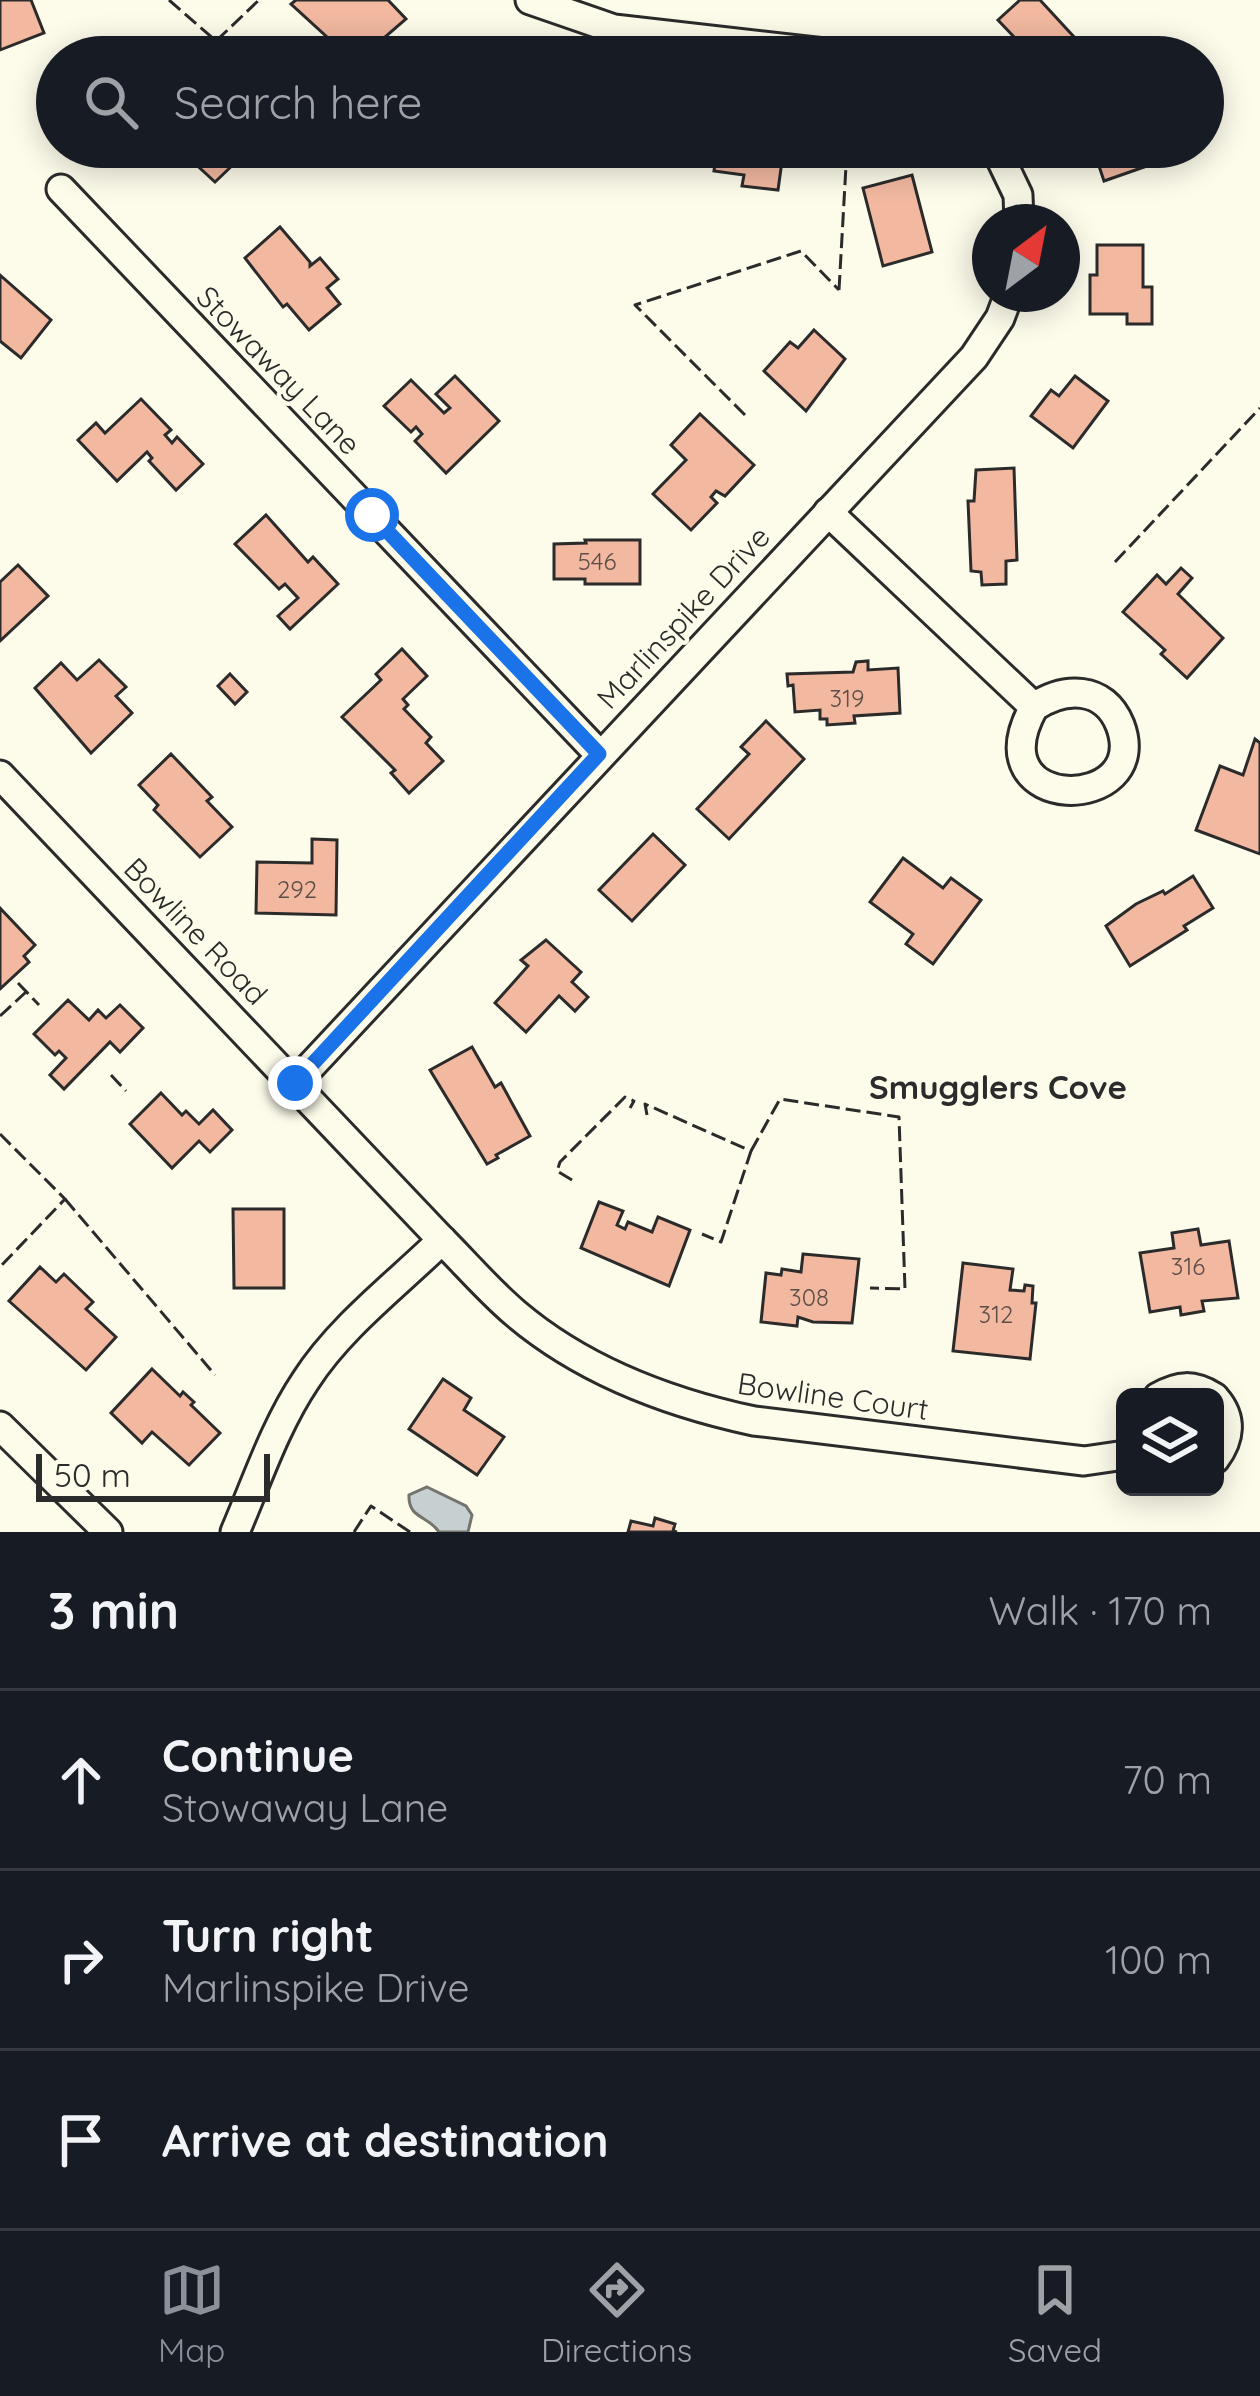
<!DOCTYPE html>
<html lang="en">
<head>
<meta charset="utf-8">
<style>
  :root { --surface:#171b24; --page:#20242c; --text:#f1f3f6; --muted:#9ea1a6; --line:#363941; --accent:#8c9099 }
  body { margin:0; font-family:Quicksand,sans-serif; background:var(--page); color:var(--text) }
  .controls { position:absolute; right:36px; bottom:36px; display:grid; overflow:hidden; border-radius:18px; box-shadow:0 6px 30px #0003 }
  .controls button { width:108px; height:108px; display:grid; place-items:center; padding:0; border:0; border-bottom:3px solid var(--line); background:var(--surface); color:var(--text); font:60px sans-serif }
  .compass { position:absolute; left:972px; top:204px; width:108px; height:108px; border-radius:50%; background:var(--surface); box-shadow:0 6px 30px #0003; rotate:32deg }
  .scale { position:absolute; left:36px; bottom:30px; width:234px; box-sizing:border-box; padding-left:12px; border:6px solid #2b2b2b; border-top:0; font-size:33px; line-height:42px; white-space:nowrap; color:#2b2b2b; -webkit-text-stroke:9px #fdfbea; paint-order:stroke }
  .stop { position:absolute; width:36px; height:36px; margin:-27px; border:9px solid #1a73e8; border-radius:50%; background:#fff }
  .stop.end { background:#1a73e8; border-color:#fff; box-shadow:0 3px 12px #0008 }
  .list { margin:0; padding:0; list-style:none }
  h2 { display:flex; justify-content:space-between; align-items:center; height:156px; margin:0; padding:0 48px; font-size:51px }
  h2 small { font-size:39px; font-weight:400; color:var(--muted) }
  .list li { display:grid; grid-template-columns:78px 1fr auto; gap:36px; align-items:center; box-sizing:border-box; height:180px; padding:0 48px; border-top:3px solid var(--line) }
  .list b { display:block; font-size:45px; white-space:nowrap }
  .list p { margin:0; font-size:39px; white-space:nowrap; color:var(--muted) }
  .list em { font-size:39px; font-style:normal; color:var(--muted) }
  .icon { flex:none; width:66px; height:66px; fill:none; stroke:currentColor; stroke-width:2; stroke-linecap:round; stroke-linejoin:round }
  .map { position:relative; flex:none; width:1260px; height:1532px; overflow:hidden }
  .search { position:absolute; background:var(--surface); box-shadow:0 6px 30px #0003; left:36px; right:36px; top:36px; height:132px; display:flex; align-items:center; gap:30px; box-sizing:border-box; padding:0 42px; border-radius:66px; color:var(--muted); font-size:45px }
  .sheet { height:696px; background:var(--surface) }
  nav { display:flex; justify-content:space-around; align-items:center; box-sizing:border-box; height:168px; border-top:3px solid var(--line); background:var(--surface); font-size:33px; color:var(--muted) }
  nav a { display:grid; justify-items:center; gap:6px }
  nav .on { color:var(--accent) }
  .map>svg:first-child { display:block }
  .water { fill:#c7d0d0; stroke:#74746e; stroke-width:3 }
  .building { fill:#f2b8a0; stroke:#2b2b2b; stroke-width:3 }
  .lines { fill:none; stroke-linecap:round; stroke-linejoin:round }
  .street-casing { stroke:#2b2b2b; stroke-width:33 }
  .street { stroke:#fdfbea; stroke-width:27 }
  .fence { stroke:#2b2b2b; stroke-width:3; stroke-dasharray:15 6; stroke-linecap:butt }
  .route { stroke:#1a73e8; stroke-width:15 }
  .labels { text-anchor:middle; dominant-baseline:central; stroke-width:9; stroke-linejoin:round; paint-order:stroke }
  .number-label { font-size:24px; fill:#5d4e48 }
  .street-label { font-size:30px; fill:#2b2b2b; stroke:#fdfbea }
  .neighbourhood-label { font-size:33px; font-weight:bold; fill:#2b2b2b; stroke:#fdfbea }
</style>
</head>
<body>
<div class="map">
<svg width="1260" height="1532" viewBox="0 0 1260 1532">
  <rect width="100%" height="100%" fill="#fdfbea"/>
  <!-- water -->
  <path class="water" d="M427,1487L466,1506L472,1515L468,1532H439C428,1515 408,1519 409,1495Z"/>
  <!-- building -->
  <g class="building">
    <polygon points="0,0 31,0 44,33 0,50"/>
    <polygon points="296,0 388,0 406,19 362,57 349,57 291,4"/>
    <polygon points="1020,0 1040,0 1075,38 1055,57 1033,57 998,20"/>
    <polygon points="177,147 228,147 239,159 215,182"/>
    <polygon points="563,147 630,147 627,160"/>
    <polygon points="717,147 784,147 778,190 742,186 744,175 714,171"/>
    <polygon points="1096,147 1156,147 1157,152 1144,156 1147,166 1104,181 1093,148"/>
    <polygon points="912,175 932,252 883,266 863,188"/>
    <polygon points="280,227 310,262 310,266 320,258 338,279 327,288 340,304 309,330 287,304 283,307 245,258"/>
    <polygon points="1097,245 1143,245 1143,287 1152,287 1152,324 1127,324 1127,314 1090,314 1090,275 1097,275"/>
    <polygon points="0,275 51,320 21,358 0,341"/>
    <polygon points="814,330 845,359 806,411 764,371 790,342 798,348"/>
    <polygon points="455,376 499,421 446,473 415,441 422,434 416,427 411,432 384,406 411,380 444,413 450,408 436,394"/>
    <polygon points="1075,376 1108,401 1073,448 1031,416 1051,390 1059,396"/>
    <polygon points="141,399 171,430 165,435 172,443 177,437 203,464 176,490 149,461 152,458 147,452 117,481 78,440 96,423 105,433"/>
    <polygon points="700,414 754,465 725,496 716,491 711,497 717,503 691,530 653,494 686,460 671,445"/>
    <polygon points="1014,468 1017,560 1006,561 1006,584 982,585 981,572 971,571 968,501 974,501 976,470"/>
    <polygon points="266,515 308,562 313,557 338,584 290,629 278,616 298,598 285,584 279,589 235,544"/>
    <polygon points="585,540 640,540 640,584 585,584 585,579 554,579 554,544 586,543"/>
    <polygon points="18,565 48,596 0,641 0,582"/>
    <polygon points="1181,568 1192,578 1178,594 1223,638 1187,678 1161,654 1165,650 1123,612 1157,575 1166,584"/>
    <polygon points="402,649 427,676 403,699 408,705 404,709 431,737 426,743 443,761 409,793 391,773 395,770 342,717 381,680 376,674"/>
    <polygon points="99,660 126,687 116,696 132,713 91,753 35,688 61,663 77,680"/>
    <polygon points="868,661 868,670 898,668 900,713 854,716 855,723 827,725 827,719 820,719 820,710 795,712 793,685 788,686 787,674 853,672 856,662"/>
    <polygon points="230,674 247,692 235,704 218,686"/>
    <polygon points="766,721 804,759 729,839 697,809 749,754 741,747"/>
    <polygon points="1255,739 1260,743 1260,854 1196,830 1220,766 1243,775"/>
    <polygon points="171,754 212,797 207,801 232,827 200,857 154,810 158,805 139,785"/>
    <polygon points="653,834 685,865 632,921 599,890"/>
    <polygon points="312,839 337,840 336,915 256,913 257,862 312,863"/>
    <polygon points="903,858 943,888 951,878 981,900 933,964 906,944 913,934 870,902"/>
    <polygon points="1193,876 1213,908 1184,926 1187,930 1130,966 1106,926 1136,904 1163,891 1165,894"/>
    <polygon points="0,908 35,945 24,956 29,962 0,989"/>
    <polygon points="546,940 581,972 572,982 588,997 575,1011 559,996 526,1032 495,1003 528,966 521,960"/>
    <polygon points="68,1000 89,1020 98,1010 106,1018 120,1005 143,1028 120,1052 110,1042 64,1089 50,1075 66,1058 59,1051 55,1055 34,1034"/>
    <polygon points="472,1047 495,1087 501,1083 530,1136 496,1155 498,1158 487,1164 430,1070"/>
    <polygon points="161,1093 182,1115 186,1111 199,1124 213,1110 232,1130 210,1152 199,1141 172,1168 130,1124"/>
    <polygon points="599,1202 623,1211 617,1225 625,1229 628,1222 652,1232 658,1217 690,1230 669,1286 581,1248"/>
    <polygon points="233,1209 284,1209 284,1288 234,1288"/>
    <polygon points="1198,1229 1201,1245 1229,1241 1238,1298 1202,1301 1204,1311 1181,1315 1180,1307 1150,1312 1140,1253 1174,1248 1172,1233"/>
    <polygon points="803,1254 859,1259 852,1323 813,1322 798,1317 797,1326 761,1322 766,1273 781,1275 782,1269 801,1272"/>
    <polygon points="963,1263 1013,1269 1010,1290 1024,1291 1025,1285 1033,1286 1032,1303 1036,1303 1030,1359 953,1351"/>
    <polygon points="40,1267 56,1282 64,1274 93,1302 86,1309 116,1337 86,1370 9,1301"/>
    <polygon points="152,1369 180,1396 183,1392 194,1402 191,1405 220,1433 189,1465 152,1432 142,1443 111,1413"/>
    <polygon points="443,1379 471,1398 464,1410 504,1437 477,1475 409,1429"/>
    <polygon points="655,1518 675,1524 673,1531 677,1532 628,1532 631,1521 653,1526"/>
  </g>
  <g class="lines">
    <!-- street casing -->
    <g class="street-casing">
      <g id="street">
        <polyline points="530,0 614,29 860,57"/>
        <polyline points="995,147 1018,195 1019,222"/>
        <polyline points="61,189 599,754"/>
        <path d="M828,512L1034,707C973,816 1154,814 1120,725C1104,685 1064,687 1034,707"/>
        <path d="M0,775L442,1240C466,1264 489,1291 515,1313C582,1370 670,1403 754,1421L1084,1461L1125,1455"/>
        <polyline points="295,1083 974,357 1000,318 1009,294"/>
        <path d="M1158,1397C1179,1385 1193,1384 1214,1397"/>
        <path d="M1215,1398C1233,1418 1230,1439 1215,1459"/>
        <polyline points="0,1426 108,1532"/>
        <path d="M235,1532C257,1481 275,1426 306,1380C340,1327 397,1284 442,1240"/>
      </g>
    </g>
    <!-- street -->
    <use href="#street" class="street"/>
    <!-- fence -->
    <g class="fence">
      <polyline points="169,0 216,41 259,0"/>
      <polyline points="839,290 846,166"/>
      <polyline points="745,415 635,305 801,251 839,290"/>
      <polyline points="1115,562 1260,408"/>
      <polyline points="18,983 39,1005"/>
      <polyline points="0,1016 26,992"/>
      <polyline points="111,1075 126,1091"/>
      <polyline points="647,1115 645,1104 751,1151 721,1242 702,1234"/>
      <polyline points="0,1134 65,1199 0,1267"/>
      <polyline points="751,1151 780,1099 899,1117 905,1289 870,1288"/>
      <polyline points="572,1180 557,1171 560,1162 625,1097 634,1101 630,1108"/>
      <polyline points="65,1199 215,1375"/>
      <polyline points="354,1532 371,1506 410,1532"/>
    </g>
  </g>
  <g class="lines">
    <!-- route -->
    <polyline class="route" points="295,1083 599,754 372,515"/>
  </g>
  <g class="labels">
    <!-- number labels -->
    <g class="number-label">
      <text x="597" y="561">546</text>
      <text x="847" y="698">319</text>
      <text x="297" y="889">292</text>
      <text x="1188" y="1266">316</text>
      <text x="809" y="1297">308</text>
      <text x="996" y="1314">312</text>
    </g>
    <!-- street labels -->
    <g class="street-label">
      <text transform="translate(279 370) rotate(46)">Stowaway Lane</text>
      <text transform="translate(683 617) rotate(-47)">Marlinspike Drive</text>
      <text transform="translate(196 931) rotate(46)">Bowline Road</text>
      <text transform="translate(833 1396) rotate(8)">Bowline Court</text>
    </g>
    <!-- neighbourhood labels -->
    <g class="neighbourhood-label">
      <text x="998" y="1086">Smugglers Cove</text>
    </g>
  </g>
</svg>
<div class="controls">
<button><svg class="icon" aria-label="layers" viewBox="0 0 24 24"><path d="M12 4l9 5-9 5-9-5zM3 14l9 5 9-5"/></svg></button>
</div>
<svg class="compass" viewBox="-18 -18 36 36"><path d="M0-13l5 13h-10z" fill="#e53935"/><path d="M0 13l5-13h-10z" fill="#9ea1a6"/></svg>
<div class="scale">50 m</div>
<div class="stop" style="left:372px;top:515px"></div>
<div class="stop end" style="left:295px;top:1083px"></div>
<div class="search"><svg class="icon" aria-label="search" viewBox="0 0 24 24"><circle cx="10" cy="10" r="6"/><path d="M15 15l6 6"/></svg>Search here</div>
</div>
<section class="sheet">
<h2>3 min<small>Walk · 170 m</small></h2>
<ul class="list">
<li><svg class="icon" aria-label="ahead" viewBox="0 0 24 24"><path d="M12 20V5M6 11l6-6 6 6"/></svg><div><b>Continue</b><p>Stowaway Lane</p></div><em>70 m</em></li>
<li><svg class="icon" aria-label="right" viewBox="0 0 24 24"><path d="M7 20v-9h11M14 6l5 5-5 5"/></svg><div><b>Turn right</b><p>Marlinspike Drive</p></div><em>100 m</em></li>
<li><svg class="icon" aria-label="arrive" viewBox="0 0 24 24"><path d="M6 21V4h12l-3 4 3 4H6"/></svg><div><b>Arrive at destination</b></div></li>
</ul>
</section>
<nav>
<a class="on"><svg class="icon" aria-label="map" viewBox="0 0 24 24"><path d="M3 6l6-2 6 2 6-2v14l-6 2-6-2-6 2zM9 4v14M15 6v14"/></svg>Map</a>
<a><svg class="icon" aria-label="directions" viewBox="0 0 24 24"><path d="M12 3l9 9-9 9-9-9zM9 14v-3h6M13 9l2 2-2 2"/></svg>Directions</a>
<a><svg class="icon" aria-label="saved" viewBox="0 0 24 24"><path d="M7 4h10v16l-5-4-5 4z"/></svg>Saved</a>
</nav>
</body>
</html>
